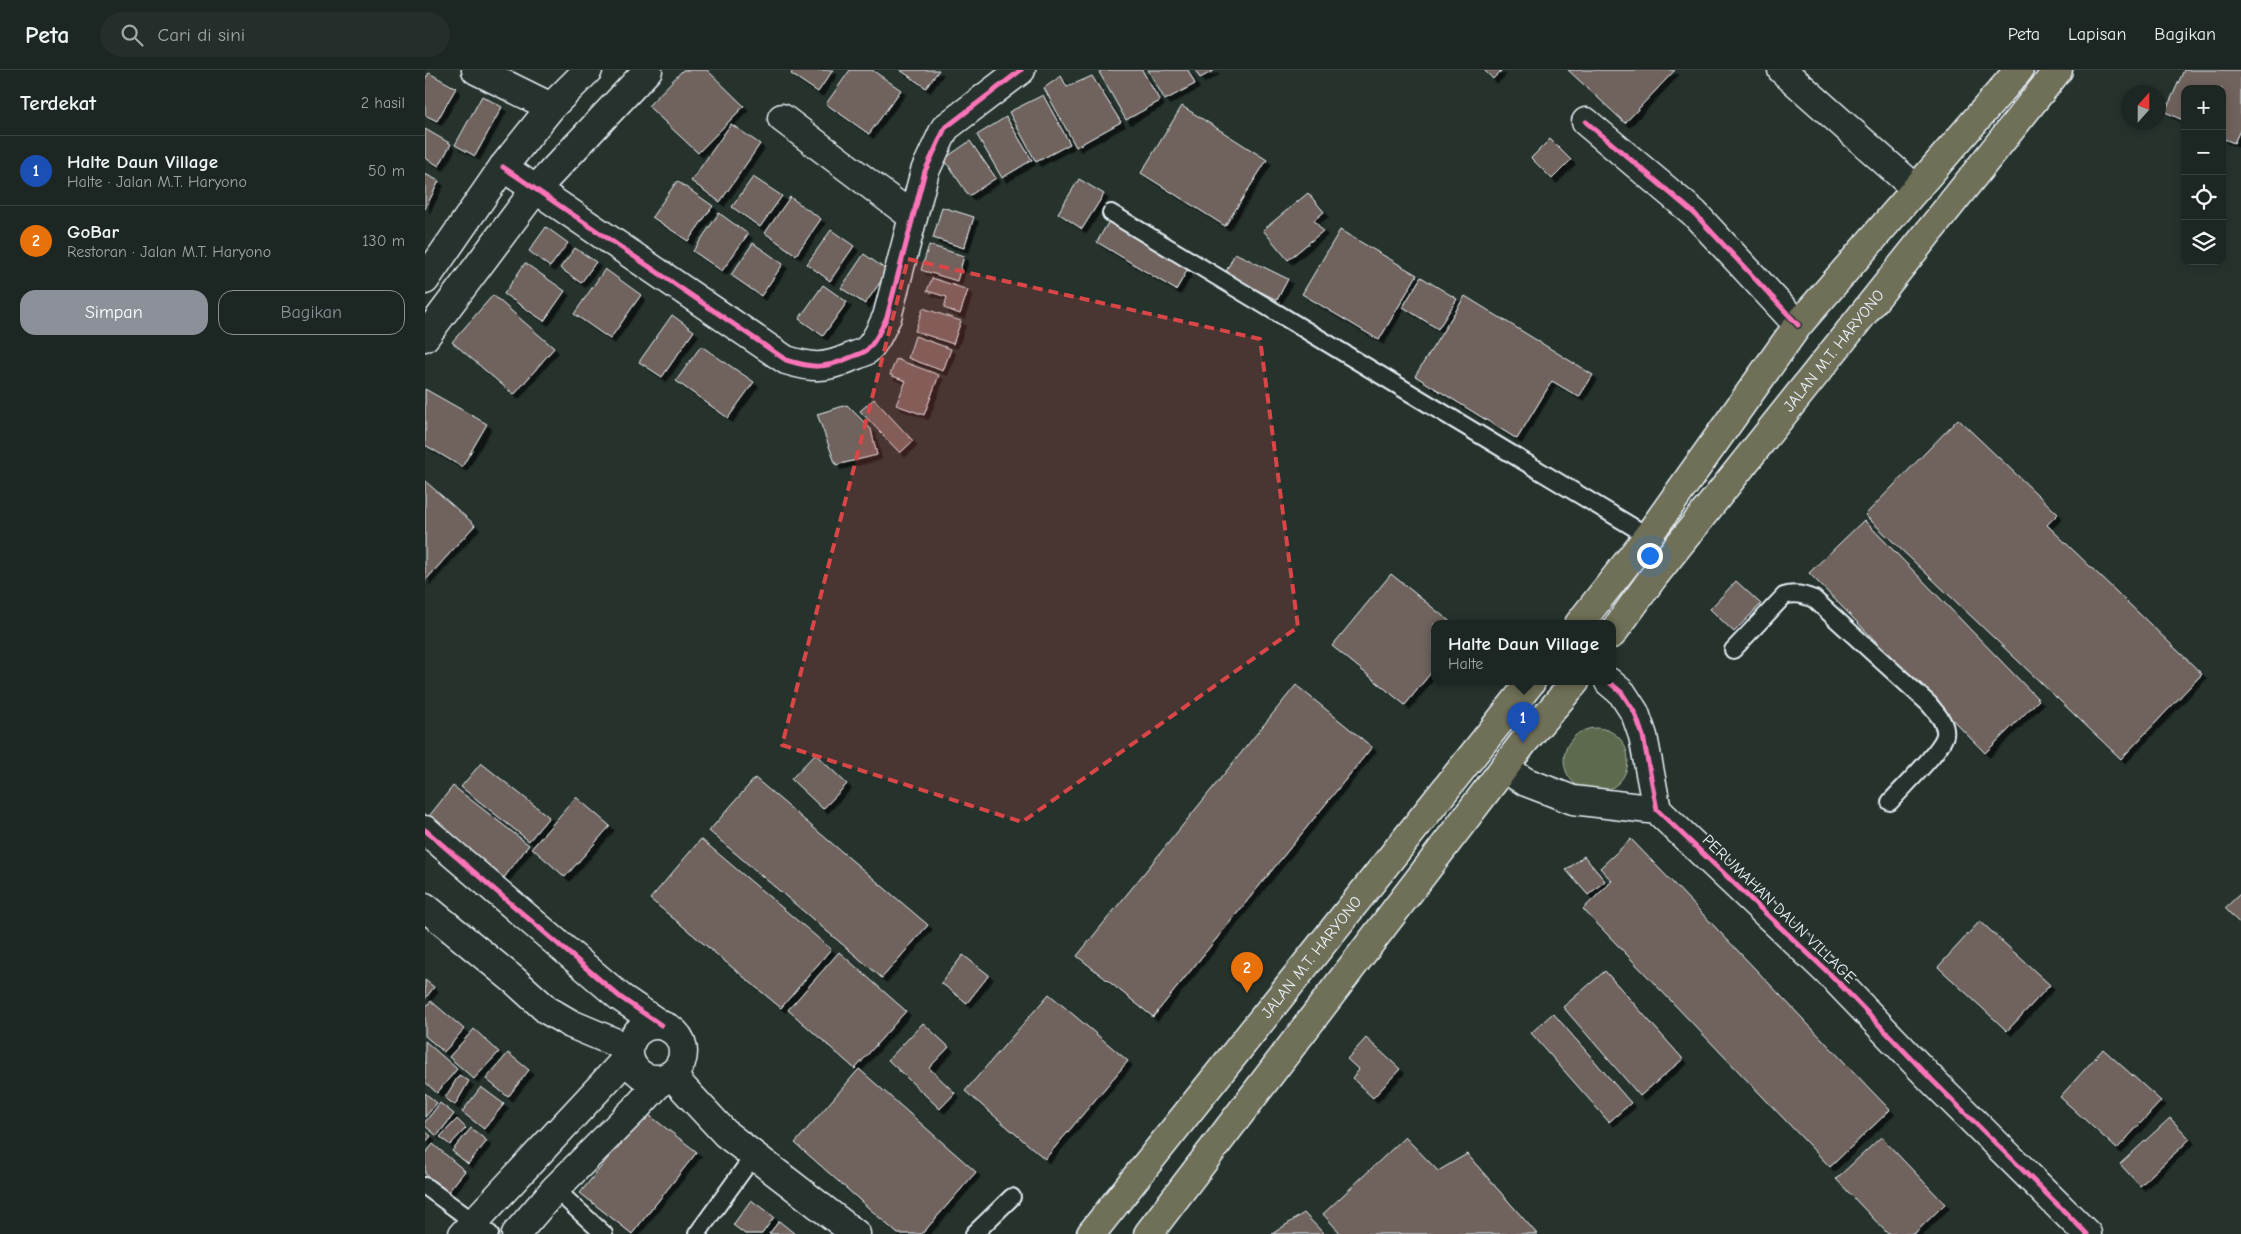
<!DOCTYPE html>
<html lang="id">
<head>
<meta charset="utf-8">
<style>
  :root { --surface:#1c2622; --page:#252e2a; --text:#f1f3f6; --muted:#a0a5a5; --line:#3a4340; --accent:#8c9099 }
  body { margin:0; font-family:"Comic Neue",sans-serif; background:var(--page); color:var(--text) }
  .controls { position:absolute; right:15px; top:15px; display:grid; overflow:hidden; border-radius:10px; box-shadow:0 2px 12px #0003 }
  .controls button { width:45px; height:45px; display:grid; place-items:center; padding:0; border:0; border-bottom:1px solid var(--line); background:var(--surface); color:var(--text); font:25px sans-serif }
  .compass { position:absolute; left:1696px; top:15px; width:45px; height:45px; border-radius:50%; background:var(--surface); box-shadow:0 2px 12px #0003; rotate:21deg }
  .you { position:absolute; left:1224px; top:485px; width:18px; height:18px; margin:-12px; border:4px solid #fff; border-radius:50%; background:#1a73e8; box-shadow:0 0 0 8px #1a73e833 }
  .badge { display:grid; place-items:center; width:32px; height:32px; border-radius:50%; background:var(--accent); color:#fff; font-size:16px; font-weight:700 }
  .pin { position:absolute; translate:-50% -41px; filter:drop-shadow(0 1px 2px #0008) }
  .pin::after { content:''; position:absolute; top:26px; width:18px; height:15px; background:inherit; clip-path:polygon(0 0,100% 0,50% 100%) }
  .popup { position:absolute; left:1006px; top:550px; width:185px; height:65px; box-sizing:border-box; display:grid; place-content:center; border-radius:10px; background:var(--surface); filter:drop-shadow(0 1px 4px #0005); font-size:16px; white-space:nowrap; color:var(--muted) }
  .popup b { font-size:19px; color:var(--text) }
  .popup::after { content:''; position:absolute; left:50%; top:100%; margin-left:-10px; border:10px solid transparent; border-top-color:var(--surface) }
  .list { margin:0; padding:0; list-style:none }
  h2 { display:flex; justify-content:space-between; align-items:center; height:65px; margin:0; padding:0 20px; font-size:21px }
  h2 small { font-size:16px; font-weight:400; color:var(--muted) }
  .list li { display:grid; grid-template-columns:32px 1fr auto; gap:15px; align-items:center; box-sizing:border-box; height:70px; padding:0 20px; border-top:1px solid var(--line) }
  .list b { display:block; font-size:19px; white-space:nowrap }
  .list p { margin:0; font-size:16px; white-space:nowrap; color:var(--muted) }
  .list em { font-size:16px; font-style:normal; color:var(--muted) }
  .actions { display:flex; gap:10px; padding:15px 20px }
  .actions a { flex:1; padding:11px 0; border:1px solid var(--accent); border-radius:15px; text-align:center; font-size:18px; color:var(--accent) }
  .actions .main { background:var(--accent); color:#fff }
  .icon { flex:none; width:28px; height:28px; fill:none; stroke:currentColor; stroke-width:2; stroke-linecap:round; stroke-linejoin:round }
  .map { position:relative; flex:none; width:1816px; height:1164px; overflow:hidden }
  header { display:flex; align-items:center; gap:30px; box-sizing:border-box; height:70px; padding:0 25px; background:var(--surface); border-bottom:1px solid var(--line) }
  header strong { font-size:24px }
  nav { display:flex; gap:28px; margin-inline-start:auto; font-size:18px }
  .search { width:350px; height:45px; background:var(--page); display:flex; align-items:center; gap:12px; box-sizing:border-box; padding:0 18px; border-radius:28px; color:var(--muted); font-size:19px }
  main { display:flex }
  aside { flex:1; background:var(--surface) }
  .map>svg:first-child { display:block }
  .green { fill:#5d6b4d; stroke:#a2aea2 }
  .building { fill:#70635d; stroke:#e8f1f8; filter:url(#shadow) }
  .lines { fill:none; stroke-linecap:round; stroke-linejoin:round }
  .lane-casing { stroke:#e8f1f8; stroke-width:20 }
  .street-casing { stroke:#e8f1f8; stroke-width:31 }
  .primary-casing { stroke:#e8f1f8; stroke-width:31 }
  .lane { stroke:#26332d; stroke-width:16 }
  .street { stroke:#26332d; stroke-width:28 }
  .primary { stroke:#706f59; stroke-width:28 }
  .cycleway-casing { stroke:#26332d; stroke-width:8 }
  .cycleway { stroke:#fb73b8; stroke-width:5 }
  .marked { fill:#d94647; fill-opacity:0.2; stroke:#d94647; stroke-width:4; stroke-dasharray:10 6; stroke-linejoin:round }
  .labels { text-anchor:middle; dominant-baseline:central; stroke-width:4; stroke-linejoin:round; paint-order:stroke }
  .street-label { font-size:16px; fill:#e8f1f8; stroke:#26332d }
</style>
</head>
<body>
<header>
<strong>Peta</strong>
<div class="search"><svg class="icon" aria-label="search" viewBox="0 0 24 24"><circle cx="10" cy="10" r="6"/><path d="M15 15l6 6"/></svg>Cari di sini</div>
<nav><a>Peta</a><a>Lapisan</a><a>Bagikan</a></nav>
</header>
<main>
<aside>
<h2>Terdekat<small>2 hasil</small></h2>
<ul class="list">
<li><span class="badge" style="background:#1a4fb4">1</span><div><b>Halte Daun Village</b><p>Halte · Jalan M.T. Haryono</p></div><em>50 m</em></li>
<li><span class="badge" style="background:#e8710a">2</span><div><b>GoBar</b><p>Restoran · Jalan M.T. Haryono</p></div><em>130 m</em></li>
</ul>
<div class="actions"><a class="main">Simpan</a><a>Bagikan</a></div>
</aside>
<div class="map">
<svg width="1816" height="1164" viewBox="0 0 1816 1164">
  <defs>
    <filter id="shadow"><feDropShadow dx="4.5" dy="4.5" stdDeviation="0" flood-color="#0009"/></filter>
  </defs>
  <rect width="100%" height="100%" fill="#26332d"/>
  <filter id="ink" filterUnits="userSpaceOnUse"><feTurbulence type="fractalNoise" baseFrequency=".02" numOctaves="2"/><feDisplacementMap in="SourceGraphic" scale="10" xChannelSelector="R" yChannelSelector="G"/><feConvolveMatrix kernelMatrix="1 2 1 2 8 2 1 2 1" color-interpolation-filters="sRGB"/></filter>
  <g filter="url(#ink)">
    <!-- green -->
    <circle class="green" cx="1171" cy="690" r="32"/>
    <!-- building -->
    <g class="building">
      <polygon points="258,0 282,0 319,36 273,83 223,36"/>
      <polygon points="368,0 408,0 393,22 366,4"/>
      <polygon points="425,0 447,0 476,20 444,64 401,34"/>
      <polygon points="475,0 514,0 501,18"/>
      <polygon points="678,0 717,0 735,31 701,50 674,2"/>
      <polygon points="723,0 763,0 770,14 740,30"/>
      <polygon points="770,0 790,0 775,8"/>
      <polygon points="1059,0 1077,0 1068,9"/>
      <polygon points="1143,0 1250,0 1200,53"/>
      <polygon points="1759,0 1816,0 1816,58 1809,73 1797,68 1797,19 1760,19 1760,51 1740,42"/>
      <polygon points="4,3 31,18 12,51 0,45 0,9"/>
      <polygon points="636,6 642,17 667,6 696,52 651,77 619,18"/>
      <polygon points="618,25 645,74 611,92 584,42"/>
      <polygon points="57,26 77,37 50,86 30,75"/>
      <polygon points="757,36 842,90 800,156 716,103"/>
      <polygon points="581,47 607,90 577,108 552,65"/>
      <polygon points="306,54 335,74 295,132 266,111"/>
      <polygon points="0,59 26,74 14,96 0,88"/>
      <polygon points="1125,69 1146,90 1127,109 1106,88"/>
      <polygon points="545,71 571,108 544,126 519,89"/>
      <polygon points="0,104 14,111 0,139"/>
      <polygon points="328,107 357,126 335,157 307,137"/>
      <polygon points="654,109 679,124 657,159 633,143"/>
      <polygon points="252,111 288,136 263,171 227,147"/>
      <polygon points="883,123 899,142 889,150 898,161 863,190 838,160"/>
      <polygon points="365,127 396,149 371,185 340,163"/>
      <polygon points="517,137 549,147 539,178 508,168"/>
      <polygon points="294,143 323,164 297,201 268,181"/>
      <polygon points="684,151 763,199 751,220 672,172"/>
      <polygon points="121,157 143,173 125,197 104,181"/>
      <polygon points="406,160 429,176 405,211 382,194"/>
      <polygon points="915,160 992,205 954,270 877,224"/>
      <polygon points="328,173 358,194 336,226 306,205"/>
      <polygon points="504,175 539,186 532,211 496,200"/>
      <polygon points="150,178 171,192 156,213 135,198"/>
      <polygon points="810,183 863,209 852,230 800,204"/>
      <polygon points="439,184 463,201 440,234 416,218"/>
      <polygon points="100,193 140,221 119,251 79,224"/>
      <polygon points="180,199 216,225 185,269 149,244"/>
      <polygon points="996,207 1032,229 1013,259 978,237"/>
      <polygon points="507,208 543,220 535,244 519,238 522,227 502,221"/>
      <polygon points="398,215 422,232 398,266 374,249"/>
      <polygon points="68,225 129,278 89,325 27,272"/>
      <polygon points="1040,226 1168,305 1154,327 1127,311 1092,369 990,306"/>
      <polygon points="498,238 536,251 528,274 490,261"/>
      <polygon points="247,245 269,261 237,307 214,292"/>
      <polygon points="490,266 526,279 518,301 483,288"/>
      <polygon points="276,276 329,312 303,348 251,311"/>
      <polygon points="471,289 514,305 499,345 471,335 481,311 465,305"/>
      <polygon points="0,319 62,354 37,397 0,375"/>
      <polygon points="449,329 488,371 475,383 435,341"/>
      <polygon points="422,335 446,359 452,385 411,395 392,344"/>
      <polygon points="1533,349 1633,444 1622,455 1777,604 1696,689 1440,445"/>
      <polygon points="0,411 50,455 0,511"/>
      <polygon points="1439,450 1614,630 1560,683 1384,503"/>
      <polygon points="966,504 1028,554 1009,554 1009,599 980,635 907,576"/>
      <polygon points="1311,511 1336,534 1309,562 1285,539"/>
      <polygon points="871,615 947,677 728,947 652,886"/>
      <polygon points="390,684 422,714 398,739 366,709"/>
      <polygon points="56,693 124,747 104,771 36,717"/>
      <polygon points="330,708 503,855 457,908 284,761"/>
      <polygon points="28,716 104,775 78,809 1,750"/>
      <polygon points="151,727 185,756 140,807 107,778"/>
      <polygon points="276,769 406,879 356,938 225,829"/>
      <polygon points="1206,769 1465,1040 1405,1097 1158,839 1187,811 1175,798"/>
      <polygon points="1159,786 1180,811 1163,825 1141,800"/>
      <polygon points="1816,823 1816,855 1800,838"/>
      <polygon points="1555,851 1625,915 1582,961 1513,897"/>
      <polygon points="414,882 481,941 430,999 363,940"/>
      <polygon points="538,885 564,905 542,933 516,913"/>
      <polygon points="1180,901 1258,989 1215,1026 1138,937"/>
      <polygon points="0,910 9,917 0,929"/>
      <polygon points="624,924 703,991 620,1089 540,1021"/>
      <polygon points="6,931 39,959 19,982 0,966 0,938"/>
      <polygon points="1128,943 1206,1033 1184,1052 1106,963"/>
      <polygon points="498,953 524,977 504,998 530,1023 515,1039 463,990"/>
      <polygon points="49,959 74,982 49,1009 24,987"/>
      <polygon points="941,968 975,999 948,1028 927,1008 934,1000 922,989"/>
      <polygon points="0,971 32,999 12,1023 0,1012"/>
      <polygon points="1678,979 1736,1031 1692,1079 1635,1027"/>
      <polygon points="83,983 104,1000 83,1027 61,1009"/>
      <polygon points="434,999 551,1102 497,1164 473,1164 370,1073"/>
      <polygon points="34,1005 44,1011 30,1035 20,1028"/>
      <polygon points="56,1017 79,1034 59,1059 37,1042"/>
      <polygon points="0,1023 12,1033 0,1047"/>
      <polygon points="15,1033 29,1044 12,1066 0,1056 0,1052"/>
      <polygon points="220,1042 272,1082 207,1164 155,1123"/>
      <polygon points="1745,1048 1765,1069 1715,1116 1695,1094"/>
      <polygon points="32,1049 41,1058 25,1075 15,1067"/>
      <polygon points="46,1058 62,1071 43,1094 27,1081"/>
      <polygon points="0,1061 6,1066 0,1073"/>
      <polygon points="980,1067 1013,1101 1042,1084 1112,1164 916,1164 898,1144"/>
      <polygon points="1456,1067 1520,1134 1489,1164 1463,1164 1411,1109"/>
      <polygon points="8,1074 40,1101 23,1122 0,1104 0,1084"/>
      <polygon points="326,1130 349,1147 337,1164 320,1164 308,1155"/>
      <polygon points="879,1143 899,1164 847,1164"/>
      <polygon points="354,1151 370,1164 344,1164"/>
    </g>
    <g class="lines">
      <!-- lane casing -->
      <g class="lane-casing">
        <g id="lane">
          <polyline points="686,143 1223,466"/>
          <path d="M1308,580L1359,526C1370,522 1378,525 1389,529L1504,634C1511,643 1522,653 1520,665C1517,680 1477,718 1465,732"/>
          <polyline points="0,1116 65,1164"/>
          <polyline points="130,1119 179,1164"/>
          <polyline points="272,1164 329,1085"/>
          <polyline points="549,1164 587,1127"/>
        </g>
      </g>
      <!-- street casing -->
      <g class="street-casing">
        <g id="street">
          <polyline points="51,0 126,37"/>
          <polyline points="1357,0 1491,119"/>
          <polyline points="357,48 488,147"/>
          <polyline points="1161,52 1269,143 1373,255"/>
          <path d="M78,97L361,290C387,298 399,299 424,288C430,285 437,284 442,280C452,271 456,258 462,247L500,101L520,58L596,0"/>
          <polyline points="0,210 78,97 126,37 163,0"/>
          <polyline points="0,267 110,120 223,0"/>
          <polyline points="1184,612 1197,623 1210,643 1218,666 1232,740 1410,909 1507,1010 1662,1164"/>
          <polyline points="1079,698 1101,712 1148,730 1232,740"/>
          <polyline points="0,760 195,927 236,955"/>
          <polyline points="0,837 90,911 122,940 146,954 203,978"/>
          <circle cx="231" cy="982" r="27"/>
          <polyline points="246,1005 301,1064 431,1164"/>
          <polyline points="38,1164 203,987"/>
          <polyline points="91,1164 130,1119 213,1036 238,1009"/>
        </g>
      </g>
      <!-- primary casing -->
      <g class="primary-casing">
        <g id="primary">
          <polyline points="1154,554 1223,466 1373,255 1594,0"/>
          <path id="s1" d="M1187,564L1229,506L1633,0"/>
          <path id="s2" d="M666,1164L1106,612"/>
          <polyline points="723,1164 1098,673 1150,612"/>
        </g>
      </g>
      <!-- lane -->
      <use href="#lane" class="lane"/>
      <!-- street -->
      <use href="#street" class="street"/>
      <!-- primary -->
      <use href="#primary" class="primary"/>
      <!-- cycleway casing -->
      <g class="cycleway-casing">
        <g id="cycleway">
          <polyline points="1161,52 1269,143 1373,255"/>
          <path d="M78,97L361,290C387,298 399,299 424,288C430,285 437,284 442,280C452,271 456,258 462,247L500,101L520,58L596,0"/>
          <polyline points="1184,612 1197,623 1210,643 1218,666 1232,740 1410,909 1507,1010 1662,1164"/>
          <polyline points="0,760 195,927 236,955"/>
        </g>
      </g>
      <!-- cycleway -->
      <use href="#cycleway" class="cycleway"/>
    </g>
  </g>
  <!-- marked area -->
  <path class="marked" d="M483,189L835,269L873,557L597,752L357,675Z"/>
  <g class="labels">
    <!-- street labels -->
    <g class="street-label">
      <text stroke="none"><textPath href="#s1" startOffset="360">JALAN M.T. HARYONO</textPath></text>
      <text transform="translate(1354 839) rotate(44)">PERUMAHAN DAUN VILLAGE</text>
      <text stroke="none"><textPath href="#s2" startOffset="354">JALAN M.T. HARYONO</textPath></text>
    </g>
  </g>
</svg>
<div class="controls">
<button>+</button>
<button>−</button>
<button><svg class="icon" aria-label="locate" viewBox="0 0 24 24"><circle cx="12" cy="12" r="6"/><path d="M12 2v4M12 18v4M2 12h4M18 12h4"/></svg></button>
<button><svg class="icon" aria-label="layers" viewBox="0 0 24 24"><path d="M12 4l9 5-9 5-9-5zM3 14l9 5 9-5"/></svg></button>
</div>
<svg class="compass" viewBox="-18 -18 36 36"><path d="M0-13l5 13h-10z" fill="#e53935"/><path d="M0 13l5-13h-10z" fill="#a0a5a5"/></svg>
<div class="you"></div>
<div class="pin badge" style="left:1098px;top:673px;background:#1a4fb4">1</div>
<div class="popup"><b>Halte Daun Village</b>Halte</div>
<div class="pin badge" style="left:822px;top:923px;background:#e8710a">2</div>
</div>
</main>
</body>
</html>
